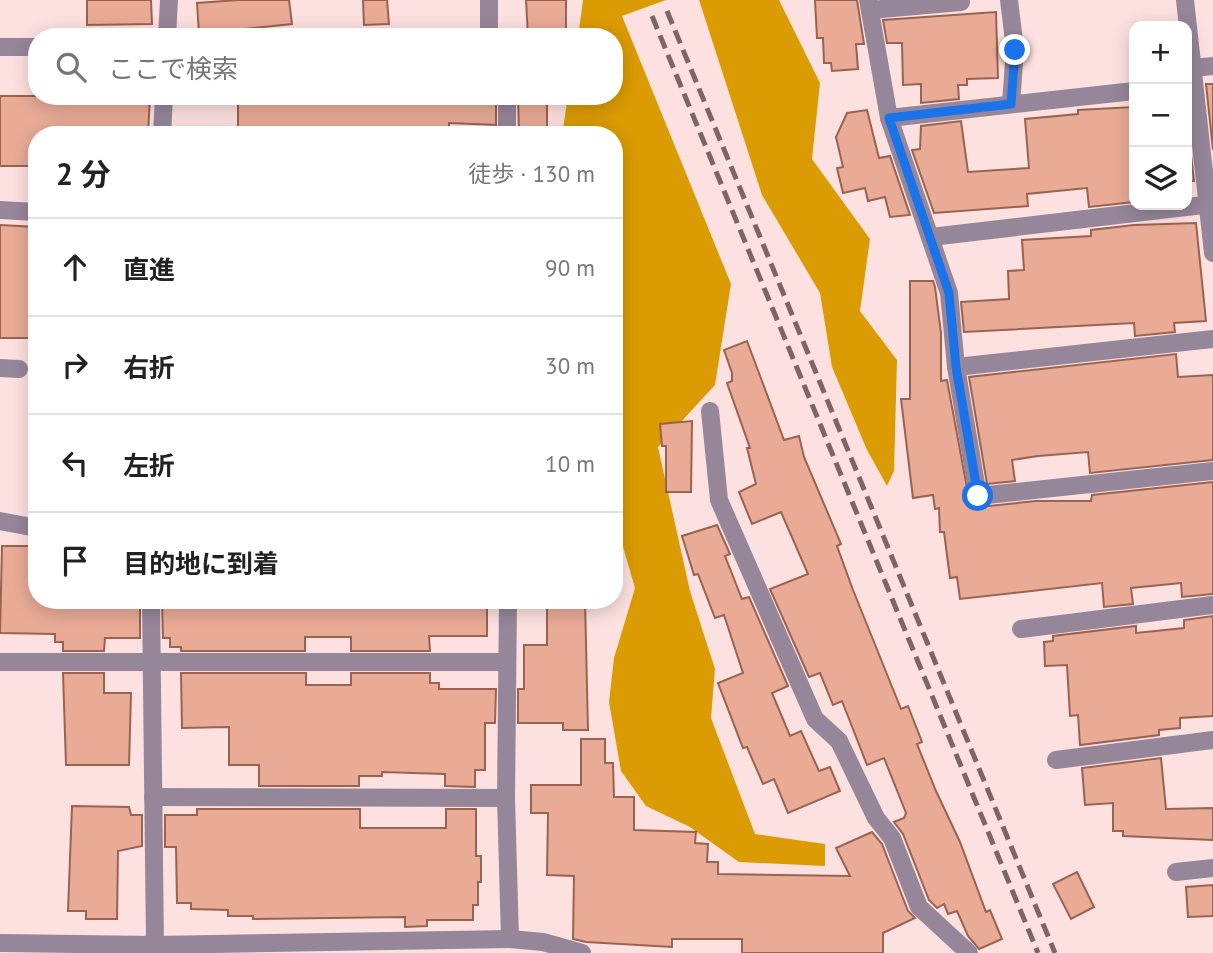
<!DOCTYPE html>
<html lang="ja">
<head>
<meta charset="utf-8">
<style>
  :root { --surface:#fff; --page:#f2f2f2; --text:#222; --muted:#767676; --line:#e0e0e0 }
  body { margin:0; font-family:"PT Sans","Noto Sans JP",sans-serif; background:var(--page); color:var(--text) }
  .controls { position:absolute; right:21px; top:21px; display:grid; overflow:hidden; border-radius:14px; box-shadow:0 4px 18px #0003 }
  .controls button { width:63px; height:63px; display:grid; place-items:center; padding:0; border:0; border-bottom:2px solid var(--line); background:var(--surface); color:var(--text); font:35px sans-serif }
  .stop { position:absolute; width:21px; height:21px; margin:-16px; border:5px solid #1a73e8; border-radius:50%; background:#fff }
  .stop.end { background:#1a73e8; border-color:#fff; box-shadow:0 2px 7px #0008 }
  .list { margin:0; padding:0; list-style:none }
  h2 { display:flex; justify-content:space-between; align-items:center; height:91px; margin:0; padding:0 28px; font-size:30px }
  h2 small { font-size:23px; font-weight:400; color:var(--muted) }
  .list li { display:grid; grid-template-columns:46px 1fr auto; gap:21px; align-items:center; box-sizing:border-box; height:98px; padding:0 28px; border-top:2px solid var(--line) }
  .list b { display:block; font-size:26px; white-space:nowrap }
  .list em { font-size:23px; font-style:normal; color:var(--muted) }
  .icon { flex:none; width:38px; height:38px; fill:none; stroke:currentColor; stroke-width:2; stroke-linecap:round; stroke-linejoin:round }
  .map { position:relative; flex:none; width:1213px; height:953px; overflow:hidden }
  .search { position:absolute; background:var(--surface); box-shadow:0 4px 18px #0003; left:28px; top:28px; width:595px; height:77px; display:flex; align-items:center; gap:18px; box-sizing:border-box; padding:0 24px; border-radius:28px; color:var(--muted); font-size:26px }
  .panel { position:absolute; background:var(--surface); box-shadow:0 4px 18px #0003; left:28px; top:126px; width:595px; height:483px; border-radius:28px }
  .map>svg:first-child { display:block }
  .forest { fill:#db9b02 }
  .building { fill:#e9ab96; stroke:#9a6250; stroke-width:2 }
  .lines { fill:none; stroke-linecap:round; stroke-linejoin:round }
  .minor { stroke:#96869a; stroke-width:18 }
  .rail { stroke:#7e6565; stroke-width:5; stroke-dasharray:14 7; stroke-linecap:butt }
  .route { stroke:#1a73e8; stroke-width:9 }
</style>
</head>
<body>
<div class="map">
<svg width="1213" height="953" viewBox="0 0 1213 953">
  <rect width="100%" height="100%" fill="#fde1e0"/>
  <!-- forest -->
  <g class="forest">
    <polygon points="583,0 666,0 622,16 731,284 715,385 658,447 690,591 715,669 711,718 755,834 825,844 825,866 739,862 690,827 646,806 621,771 609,702 614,658 635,588 614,516 614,347 617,333 614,325 614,135 562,135 568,96 614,96 614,37 578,37"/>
    <polygon points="699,0 779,0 820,83 812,159 870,239 860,311 897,360 894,471 887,486 867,450 832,367 820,293 762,195"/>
  </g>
  <!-- building -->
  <g class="building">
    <polygon points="87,0 151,0 152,24 87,25"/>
    <polygon points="238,0 289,0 292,24 199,34 197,3"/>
    <polygon points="363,0 387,0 389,24 364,25"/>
    <polygon points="526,0 566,0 566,37 528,37"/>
    <polygon points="815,0 857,0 864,44 856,44 858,69 832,71 831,63 824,63 823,38 817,38"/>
    <polygon points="996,12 998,78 967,79 967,85 958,85 959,99 921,103 921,84 903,85 902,43 887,43 883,20"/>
    <polygon points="1206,84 1213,84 1213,150"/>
    <polygon points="0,96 150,96 148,135 37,135 37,166 0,166"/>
    <polygon points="238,96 496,96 496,125 449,123 449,129 411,129 411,135 238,135"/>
    <polygon points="518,96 547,96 547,135 519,135"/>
    <polygon points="1134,107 1134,202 1089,207 1087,188 1027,194 1028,206 934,213 912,150 920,149 921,126 961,121 968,172 1029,168 1025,119 1078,114 1078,110"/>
    <polygon points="867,110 879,158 890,156 910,215 890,217 885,197 868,201 865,188 843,193 837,168 843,167 836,137 847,113"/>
    <polygon points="1187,119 1194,181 1187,181"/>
    <polygon points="1196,223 1206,321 1174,323 1175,332 1135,336 1134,323 964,332 961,302 1009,299 1008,271 1024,270 1022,240 1091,236 1091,230 1134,225"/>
    <polygon points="0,225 37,227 37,338 0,338"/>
    <polygon points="910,281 933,281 935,287 941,333 941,381 947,380 970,504 979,507 1036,501 1091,501 1092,495 1213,482 1213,594 1182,597 1181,583 1131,588 1133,604 1104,607 1102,583 960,599 957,577 950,578 944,532 940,532 939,508 935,509 933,495 913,498 901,399 910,399"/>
    <polygon points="747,341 784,440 799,436 804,457 841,544 837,546 853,590 901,709 908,706 922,742 917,744 936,791 960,842 986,912 990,910 1002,939 979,949 968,936 957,911 948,914 944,904 937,908 929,900 903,834 894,822 904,818 906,813 884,758 867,765 842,701 833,705 820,673 809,677 770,589 808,574 781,512 752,524 739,492 756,484 747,448 750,448 727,383 732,381 732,373 724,350"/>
    <polygon points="1176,354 1178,377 1213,375 1213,460 1090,473 1088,452 1038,456 1012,460 1015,481 987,484 969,377"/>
    <polygon points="692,421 691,492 666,492 666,446 662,446 660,424"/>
    <polygon points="717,525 730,554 725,556 742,599 749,597 788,686 772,693 790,736 801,731 819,771 830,767 840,791 788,813 774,779 763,784 747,747 743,748 718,683 743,673 724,615 715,618 698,574 694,575 682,536"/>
    <polygon points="2,546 37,546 37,600 140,601 140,638 105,638 104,651 63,651 63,642 55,642 55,634 0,633"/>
    <polygon points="487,600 487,636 429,636 430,651 351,651 351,637 305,637 305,651 181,651 181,647 170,647 170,638 163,638 162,601"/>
    <polygon points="547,600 585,600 588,730 563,730 563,723 518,723 518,689 524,689 524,645 547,645"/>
    <polygon points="1213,616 1213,716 1180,718 1180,728 1159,730 1159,735 1080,745 1078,715 1070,716 1067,665 1045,666 1044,642 1053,641 1053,636 1136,626 1136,633 1184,628 1184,620"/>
    <polygon points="63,673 104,673 104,693 131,693 129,765 66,765"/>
    <polygon points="181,673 306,673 306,685 351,685 351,673 430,673 430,683 439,683 439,689 496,689 495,723 485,723 485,770 475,770 475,787 445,786 445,774 382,772 382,776 359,776 359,786 259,786 259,765 229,765 229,727 182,728"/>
    <polygon points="581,739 605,739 605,763 613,763 614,797 634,797 634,830 696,832 695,843 708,844 707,862 718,862 718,874 850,876 836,848 872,832 882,844 908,911 915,918 883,933 883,953 742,953 742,939 672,939 672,947 586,942 573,939 574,876 547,875 548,813 531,813 531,785 581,785"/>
    <polygon points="1161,758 1166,809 1213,808 1213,840 1123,836 1123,831 1113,831 1113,803 1085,805 1082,768"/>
    <polygon points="72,806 129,807 131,815 142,815 142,846 118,851 117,919 86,919 86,911 68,911"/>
    <polygon points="197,809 360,809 360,828 446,828 446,809 476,809 476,856 481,856 481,882 478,882 478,905 473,905 473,920 427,920 427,926 405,927 405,917 253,919 253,916 228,916 228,910 191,909 191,903 177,903 176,847 165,847 165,815 197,815"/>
    <polygon points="1077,872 1094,907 1071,919 1053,884"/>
    <polygon points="1213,885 1213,916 1188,917 1186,887"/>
  </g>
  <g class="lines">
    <!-- minor -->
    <g class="minor">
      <polyline points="868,0 889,118 949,293 956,367 978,496 1213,471"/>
      <polyline points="1009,0 1015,49 1011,104"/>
      <polyline points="1185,0 1213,253"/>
      <polyline points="870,10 961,2"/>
      <polyline points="167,37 169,0"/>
      <polyline points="489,37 489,0"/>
      <polyline points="0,47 37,47"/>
      <polyline points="1193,68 1213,66"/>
      <polyline points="507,96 507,135"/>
      <polyline points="889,118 1134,91"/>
      <polyline points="162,135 164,96"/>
      <polyline points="0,210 37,212"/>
      <polyline points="931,237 1213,204"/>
      <polyline points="956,367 1213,339"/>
      <polyline points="0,368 19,369"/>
      <polyline points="710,411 719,500 815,719 839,741 876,818 892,838 919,907 969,953"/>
      <polyline points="0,521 37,528"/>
      <polyline points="151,600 155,945"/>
      <polyline points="508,600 506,798 510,939"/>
      <polyline points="1021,629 1213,605"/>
      <polyline points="0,662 507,662"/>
      <polyline points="1056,760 1213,740"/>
      <polyline points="153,797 506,798"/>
      <polyline points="1176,872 1213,868"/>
      <polyline points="0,943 155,945 510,939 543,942 582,953"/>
    </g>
    <!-- rail -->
    <g class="rail">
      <polyline points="667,11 1055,953"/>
      <polyline points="652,16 1038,953"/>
    </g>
  </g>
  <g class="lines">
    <!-- route -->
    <polyline class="route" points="978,496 956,367 949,293 889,118 1011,104 1015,50"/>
  </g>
</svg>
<div class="controls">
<button>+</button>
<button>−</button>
<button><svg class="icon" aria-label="layers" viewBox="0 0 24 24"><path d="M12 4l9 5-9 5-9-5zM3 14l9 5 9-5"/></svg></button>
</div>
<div class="stop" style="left:978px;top:496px"></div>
<div class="stop end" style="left:1015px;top:50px"></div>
<div class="search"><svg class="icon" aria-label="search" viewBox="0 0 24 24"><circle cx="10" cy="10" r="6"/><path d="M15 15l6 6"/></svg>ここで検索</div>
<section class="panel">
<h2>2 分<small>徒歩 · 130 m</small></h2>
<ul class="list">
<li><svg class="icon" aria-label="ahead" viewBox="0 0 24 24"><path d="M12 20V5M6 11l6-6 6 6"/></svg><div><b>直進</b></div><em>90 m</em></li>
<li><svg class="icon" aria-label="right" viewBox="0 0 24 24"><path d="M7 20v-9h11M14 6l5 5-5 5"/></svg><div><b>右折</b></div><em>30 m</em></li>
<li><svg class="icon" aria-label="left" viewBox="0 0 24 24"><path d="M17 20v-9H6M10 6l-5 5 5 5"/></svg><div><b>左折</b></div><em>10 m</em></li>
<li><svg class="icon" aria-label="arrive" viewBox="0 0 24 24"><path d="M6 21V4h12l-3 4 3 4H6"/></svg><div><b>目的地に到着</b></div></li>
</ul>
</section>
</div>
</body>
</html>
